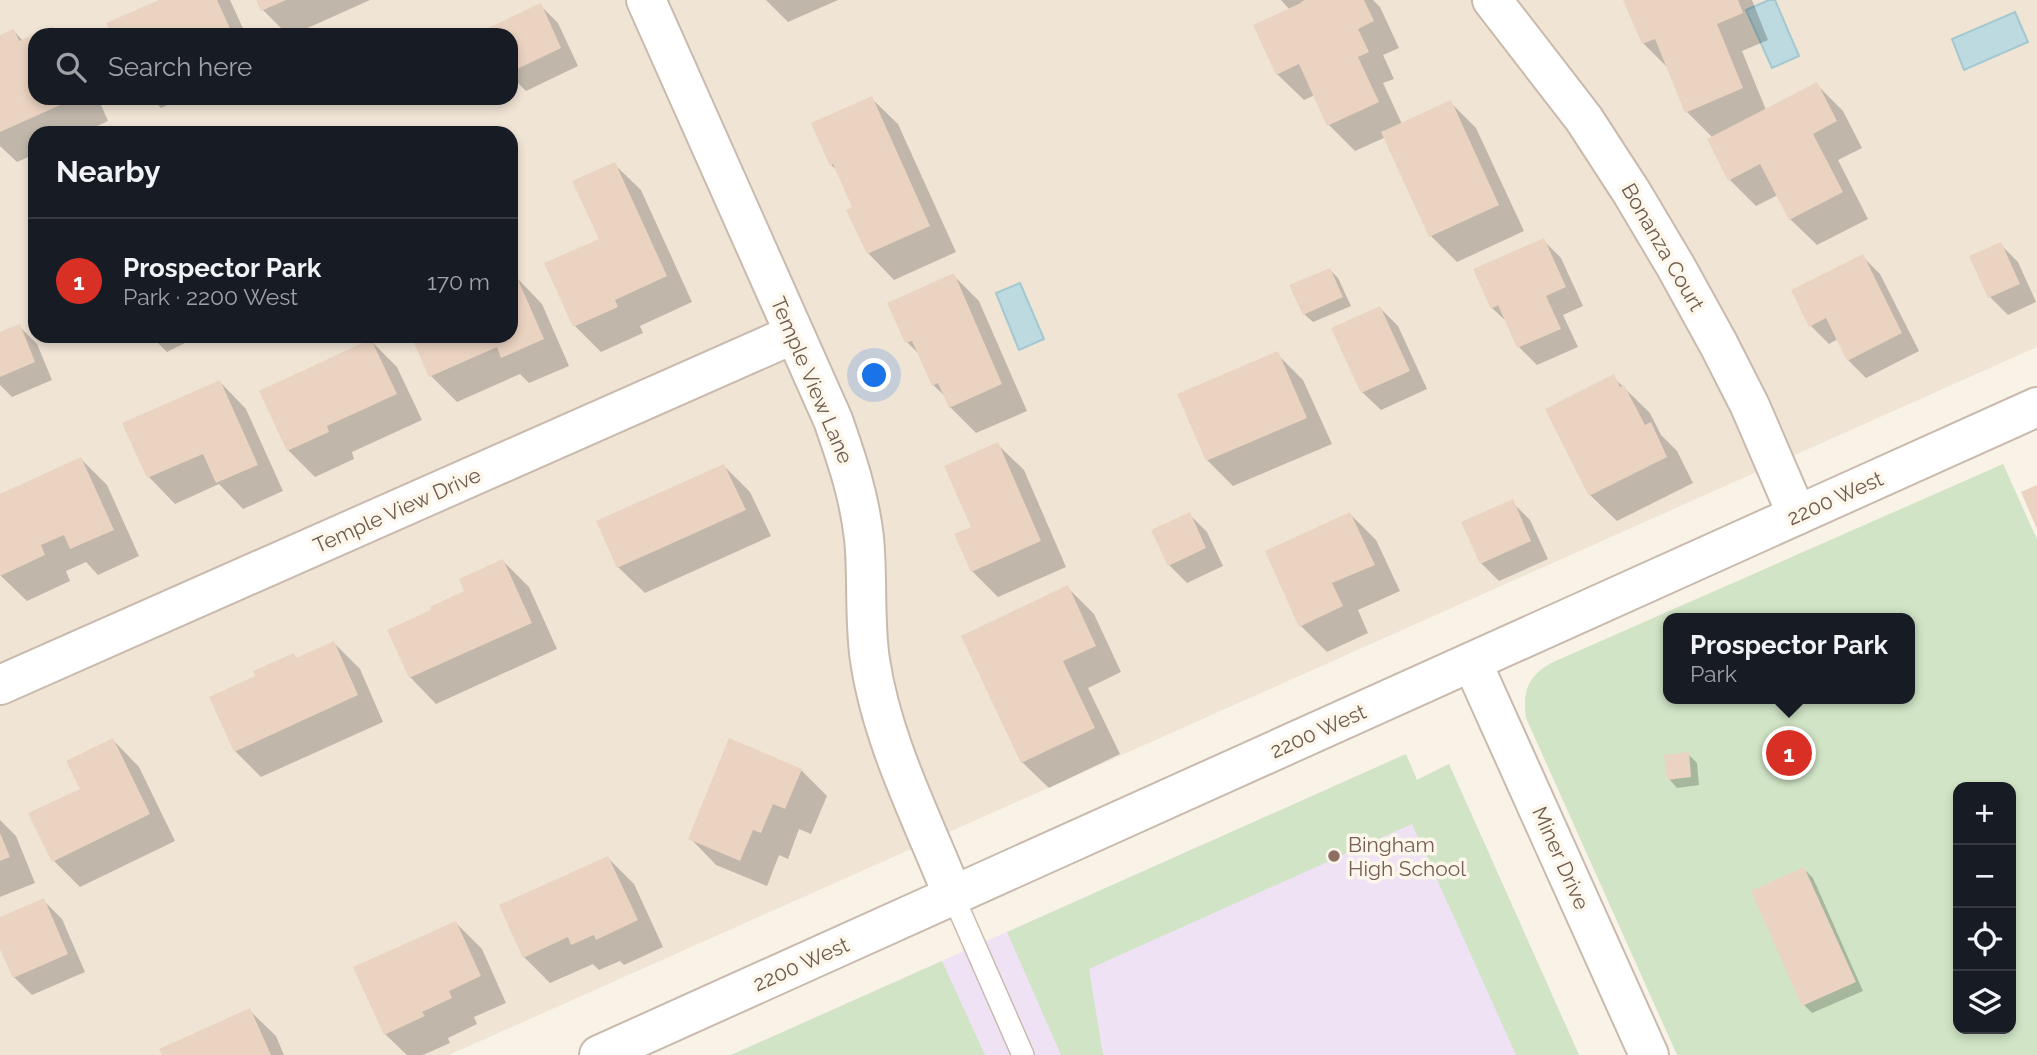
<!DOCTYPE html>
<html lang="en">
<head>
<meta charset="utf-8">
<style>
  :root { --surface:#171b24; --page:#242831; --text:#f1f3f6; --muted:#9ea1a6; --line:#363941; --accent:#d93025 }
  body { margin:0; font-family:Raleway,sans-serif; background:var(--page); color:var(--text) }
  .controls { position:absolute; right:21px; bottom:21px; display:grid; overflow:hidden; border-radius:14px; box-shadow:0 4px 10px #0003 }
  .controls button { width:63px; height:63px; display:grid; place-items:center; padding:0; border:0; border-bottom:2px solid var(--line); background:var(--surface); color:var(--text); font:35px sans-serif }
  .you { position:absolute; left:875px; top:376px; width:24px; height:24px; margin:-18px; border:5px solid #fff; border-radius:50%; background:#1a73e8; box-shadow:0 0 0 10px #1a73e833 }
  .badge { display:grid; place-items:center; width:46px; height:46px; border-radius:50%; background:var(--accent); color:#fff; font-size:23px; font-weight:700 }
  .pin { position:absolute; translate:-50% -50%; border:4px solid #fff; box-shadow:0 2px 7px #0006 }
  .popup { position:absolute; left:1663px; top:613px; width:252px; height:91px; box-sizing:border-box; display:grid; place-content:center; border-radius:14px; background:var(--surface); filter:drop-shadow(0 2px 5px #0005); font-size:23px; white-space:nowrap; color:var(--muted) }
  .popup b { font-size:26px; color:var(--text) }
  .popup::after { content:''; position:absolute; left:50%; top:100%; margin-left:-14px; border:14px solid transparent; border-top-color:var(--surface) }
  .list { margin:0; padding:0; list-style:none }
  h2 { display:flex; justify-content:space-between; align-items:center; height:91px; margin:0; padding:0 28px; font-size:30px }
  h2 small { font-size:23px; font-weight:400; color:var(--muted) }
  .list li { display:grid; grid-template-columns:46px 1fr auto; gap:21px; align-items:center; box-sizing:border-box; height:126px; padding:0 28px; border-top:2px solid var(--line) }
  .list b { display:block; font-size:26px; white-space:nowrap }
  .list p { margin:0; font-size:23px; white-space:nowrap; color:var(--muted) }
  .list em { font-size:23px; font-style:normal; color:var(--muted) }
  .icon { flex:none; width:38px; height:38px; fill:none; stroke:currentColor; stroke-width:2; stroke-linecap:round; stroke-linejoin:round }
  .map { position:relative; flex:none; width:2037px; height:1055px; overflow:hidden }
  .search { position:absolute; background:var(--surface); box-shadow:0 4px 10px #0003; left:28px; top:28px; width:490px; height:77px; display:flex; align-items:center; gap:18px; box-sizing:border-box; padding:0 24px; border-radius:21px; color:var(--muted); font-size:26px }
  .panel { position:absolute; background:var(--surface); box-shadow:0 4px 10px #0003; left:28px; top:126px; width:490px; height:217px; border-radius:21px }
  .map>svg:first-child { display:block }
  .residential { fill:#f0e4d5; fill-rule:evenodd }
  .education { fill:#efe2f5 }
  .green { fill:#d1e5c6; fill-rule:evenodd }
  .water { fill:#bddae0; stroke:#a4c8d0; stroke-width:2 }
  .shadow { fill:#0003 }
  .building { fill:#ebd3c1 }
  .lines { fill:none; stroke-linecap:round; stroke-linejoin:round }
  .service-casing { stroke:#c9baad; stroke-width:24 }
  .minor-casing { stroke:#c9baad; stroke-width:42 }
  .tertiary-casing { stroke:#c9baad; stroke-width:42 }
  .service { stroke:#fff; stroke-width:21 }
  .minor { stroke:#fff; stroke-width:38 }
  .tertiary { stroke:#fff; stroke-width:38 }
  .education-dot { fill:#8d6e63; stroke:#fcf6eb; stroke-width:2.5 }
  .labels { text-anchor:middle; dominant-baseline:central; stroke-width:7; stroke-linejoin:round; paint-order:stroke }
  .street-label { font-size:21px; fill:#6f5b4e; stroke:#fcf6eb }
  .education-label { font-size:21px; fill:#785e54; stroke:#fcf6eb; text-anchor:start }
</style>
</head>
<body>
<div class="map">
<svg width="2037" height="1055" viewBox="0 0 2037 1055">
  <rect width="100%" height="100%" fill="#f9f2e6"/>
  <!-- residential -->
  <path class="residential" d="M0,0H2037V347L449,1055H0ZM35,35H511V98H35ZM35,133H511V336H35Z"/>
  <!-- education -->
  <polygon class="education" points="1406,754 1417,780 1449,764 1579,1055 731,1055"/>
  <!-- green -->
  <g class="green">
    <path d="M2003,464L2037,539V1055H1677L1526,718C1523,691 1527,677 1551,663ZM1668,618H1910V699H1668ZM1958,787H2011V1029H1958Z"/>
    <polygon points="1406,754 1417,780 1449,764 1579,1055 1516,1055 1412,824 1089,969 1103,1055 1061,1055 1007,932"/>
    <polygon points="942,961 985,1055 731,1055"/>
  </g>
  <!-- water -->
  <g class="water">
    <polygon points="1769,0 1775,0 1799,56 1772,68 1746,10"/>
    <polygon points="2015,12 2028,42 1964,70 1952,39"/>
    <polygon points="1020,283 1044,339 1019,350 996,293"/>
  </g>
  <!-- shadow -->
  <g class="shadow">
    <polygon points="163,0 230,0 246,35 114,35"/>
    <polygon points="258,0 370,0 292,35 288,35 263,10"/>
    <polygon points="766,0 838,0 788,22"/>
    <polygon points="1281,0 1305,0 1300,3 1312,0 1373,0 1380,7 1399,48 1383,55 1394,79 1383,83 1402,124 1450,102 1476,128 1524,231 1457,262 1431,236 1386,137 1355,151 1329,125 1315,95 1304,100 1277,74 1290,10"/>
    <polygon points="1625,0 1752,0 1768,40 1742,51 1766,110 1817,85 1843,111 1862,148 1838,160 1868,219 1817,245 1790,219 1778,195 1756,206 1730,180 1713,138 1687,112 1669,69 1643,43"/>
    <polygon points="540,5 558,23 578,66 526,91 511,76 511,35 491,35"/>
    <polygon points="14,31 23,41 35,36 35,98 98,98 108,121 82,133 35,133 35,154 17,162 0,146 0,37"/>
    <polygon points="151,98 183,98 161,108"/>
    <polygon points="871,98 898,124 956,252 894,280 868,253 855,208 839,172 831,165"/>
    <polygon points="614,164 641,190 692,302 640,326 643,333 601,352 575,326 601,239"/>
    <polygon points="1543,240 1561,258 1583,306 1563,315 1578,347 1537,365 1519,347 1507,322 1492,308"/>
    <polygon points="2000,244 2018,262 2036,302 2008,315 1990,297"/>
    <polygon points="1862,256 1880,274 1919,351 1866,378 1848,360 1838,339 1829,344 1811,326"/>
    <polygon points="1330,270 1338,278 1351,306 1313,322 1304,314"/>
    <polygon points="953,275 979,301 1027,411 976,433 950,407 946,397 933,385 921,356 907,342"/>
    <polygon points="516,277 542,304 569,366 529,383 520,374 457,402 431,376 413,336 511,336 511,279"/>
    <polygon points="1380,308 1398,326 1427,389 1381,410 1362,392"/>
    <polygon points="19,326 37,344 52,380 12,397 0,385 0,334"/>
    <polygon points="151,336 199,336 167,352"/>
    <polygon points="371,341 397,367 422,420 352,452 354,459 315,477 288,450 261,392"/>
    <polygon points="1277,354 1303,380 1332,444 1233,486 1207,460"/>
    <polygon points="1613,377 1650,413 1661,435 1677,451 1693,483 1617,521 1590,495"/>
    <polygon points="220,382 246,409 283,491 243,509 219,484 175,504 149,477 125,424"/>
    <polygon points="997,444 1024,470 1066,567 998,597 972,571"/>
    <polygon points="81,459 107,485 139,556 98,575 86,562 66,571 70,581 27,601 0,575 0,496"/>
    <polygon points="724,466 750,492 771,536 645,593 618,567"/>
    <polygon points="1512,502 1530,520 1548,559 1499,581 1481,563"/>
    <polygon points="1189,514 1207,532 1223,566 1187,583 1169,565"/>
    <polygon points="1350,514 1376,540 1400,591 1358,610 1368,633 1327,652 1301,626"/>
    <polygon points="503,561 529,587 557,649 436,704 410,677 434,611 467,592"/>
    <polygon points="1067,587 1094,614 1121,672 1088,688 1120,754 1049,788 1022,762"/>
    <polygon points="334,643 360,669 383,722 261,777 235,751 257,677 293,655 298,659"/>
    <polygon points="113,740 139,767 175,841 80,887 54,861 82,789"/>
    <polygon points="1688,754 1697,763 1699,785 1677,788 1669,779"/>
    <polygon points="801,770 827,796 811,834 799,829 788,859 779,855 767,886 716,865 690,838"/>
    <polygon points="0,820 16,836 35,883 0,897"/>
    <polygon points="608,858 634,884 663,947 624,965 620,961 599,970 593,964 550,983 524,957"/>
    <polygon points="1804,869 1813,878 1863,991 1812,1013 1804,1005"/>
    <polygon points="44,901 62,919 85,972 32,995 14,977 0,944 0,919"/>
    <polygon points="456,923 482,949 506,1003 474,1017 477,1024 448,1038 450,1043 423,1055 407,1055 385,1034"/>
    <polygon points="249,1010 276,1036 284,1055 164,1055"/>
  </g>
  <!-- building -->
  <g class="building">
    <polygon points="159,0 217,0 233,35 112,35 106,23"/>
    <polygon points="256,0 286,0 261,11"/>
    <polygon points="1307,0 1364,0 1374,21 1358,29 1369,52 1358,57 1379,102 1327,126 1299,64 1276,75 1253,25"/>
    <polygon points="1623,0 1738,0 1743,13 1717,24 1743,88 1685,113 1655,39 1642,44"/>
    <polygon points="541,3 561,48 511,72 511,35 489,35 486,29"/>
    <polygon points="53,26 57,35 35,35 35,98 76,98 0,132 0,35 14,29 19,41"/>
    <polygon points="1817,82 1837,121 1813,134 1843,192 1789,220 1760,164 1728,181 1707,139"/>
    <polygon points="872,96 930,226 867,254 846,210 852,207 833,164 830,166 811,123"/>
    <polygon points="1451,100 1499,205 1429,237 1381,132"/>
    <polygon points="615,162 667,276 615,300 618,307 573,327 544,263 599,239 572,181"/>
    <polygon points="1544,238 1566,287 1546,296 1561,329 1517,348 1498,305 1491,309 1473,269"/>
    <polygon points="2001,242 2020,284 1988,298 1969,256"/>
    <polygon points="1863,254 1902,333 1847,361 1826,318 1809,327 1791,290"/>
    <polygon points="1330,268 1343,297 1303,315 1289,285"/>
    <polygon points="954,273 1002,384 949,408 938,383 932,386 912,341 905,343 887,303"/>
    <polygon points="516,275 544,339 501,358 497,347 429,377 411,336 511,336 511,278"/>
    <polygon points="1380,306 1410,371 1361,393 1331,328"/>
    <polygon points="20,324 35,362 0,377 0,332"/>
    <polygon points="371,339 397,394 327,426 329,432 287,451 259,391"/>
    <polygon points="1278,351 1307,418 1206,461 1177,394"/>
    <polygon points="1614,374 1620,387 1624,385 1645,425 1651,422 1667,457 1589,496 1545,409"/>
    <polygon points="220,380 258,465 216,483 203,454 147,478 122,423"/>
    <polygon points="998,442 1041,541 971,572 954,534 971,527 944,466"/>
    <polygon points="81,457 114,530 70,549 64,535 41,545 45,555 0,576 0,494"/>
    <polygon points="724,464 746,510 617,568 596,521"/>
    <polygon points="2037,485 2037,529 2021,492"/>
    <polygon points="1513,499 1531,541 1480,564 1461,522"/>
    <polygon points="1190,512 1206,548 1168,566 1151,530"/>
    <polygon points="1350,512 1375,565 1332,583 1343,606 1299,627 1265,551"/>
    <polygon points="503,559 532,623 409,678 387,630 431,610 430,607 464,591 459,579"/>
    <polygon points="1068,585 1096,646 1063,661 1095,728 1021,763 961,636"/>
    <polygon points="334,641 358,695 234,752 209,697 255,676 253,671 294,653 296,658"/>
    <polygon points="113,738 150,814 52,862 28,813 80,789 66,761"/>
    <polygon points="729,738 802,769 785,809 773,804 761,833 753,830 740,861 688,839"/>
    <polygon points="1689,752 1691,777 1667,780 1664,755"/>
    <polygon points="0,833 10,857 0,861"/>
    <polygon points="608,856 638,920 596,940 594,935 571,945 568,937 523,958 499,905"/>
    <polygon points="1804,867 1856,982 1802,1006 1751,891"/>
    <polygon points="44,898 68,954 13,978 0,949 0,917"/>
    <polygon points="456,921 481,976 449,991 452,998 422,1012 425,1016 384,1035 353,967"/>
    <polygon points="250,1008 271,1055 162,1055 159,1049"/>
  </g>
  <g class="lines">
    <!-- service casing -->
    <g class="service-casing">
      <polyline id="service" points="953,896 1023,1055"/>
    </g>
    <!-- minor casing -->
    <g class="minor-casing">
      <g id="minor">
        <path d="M646,0L833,420C847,460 859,495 864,538C868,579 864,620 870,660C882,742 923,820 953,896"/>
        <polyline points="1492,0 1584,119 1632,193 1676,267 1719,345 1750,406 1797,515"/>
        <polyline points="1472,662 1649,1055"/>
        <polyline points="0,685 794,334"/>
      </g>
    </g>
    <!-- tertiary casing -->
    <g class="tertiary-casing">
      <polyline id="tertiary" points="599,1055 2037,407"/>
    </g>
    <!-- service -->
    <use href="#service" class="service"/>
    <!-- minor -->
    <use href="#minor" class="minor"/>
    <!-- tertiary -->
    <use href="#tertiary" class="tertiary"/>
  </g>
  <!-- markers -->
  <circle class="education-dot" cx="1334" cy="856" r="7"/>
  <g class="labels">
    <!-- street labels -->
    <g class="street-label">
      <text transform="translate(1663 247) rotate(60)">Bonanza Court</text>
      <text transform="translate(812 380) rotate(67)">Temple View Lane</text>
      <text transform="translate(1835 498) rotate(-24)">2200 West</text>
      <text transform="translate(397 510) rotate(-24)">Temple View Drive</text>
      <text transform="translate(1318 731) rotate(-24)">2200 West</text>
      <text transform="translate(1561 858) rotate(66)">Miner Drive</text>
      <text transform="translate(801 964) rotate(-24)">2200 West</text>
    </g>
    <!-- education labels -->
    <g class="education-label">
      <text x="1348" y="844">Bingham<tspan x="1348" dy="24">High School</tspan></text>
    </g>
  </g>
</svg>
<div class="controls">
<button>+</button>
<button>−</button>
<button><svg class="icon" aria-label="locate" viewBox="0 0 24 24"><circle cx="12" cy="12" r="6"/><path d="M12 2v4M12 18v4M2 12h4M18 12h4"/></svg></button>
<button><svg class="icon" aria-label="layers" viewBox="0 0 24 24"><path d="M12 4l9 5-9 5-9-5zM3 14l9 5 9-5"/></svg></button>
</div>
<div class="you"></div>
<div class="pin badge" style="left:1789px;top:753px">1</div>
<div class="popup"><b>Prospector Park</b>Park</div>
<div class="search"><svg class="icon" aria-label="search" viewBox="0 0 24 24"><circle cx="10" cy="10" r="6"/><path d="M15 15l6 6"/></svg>Search here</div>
<section class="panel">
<h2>Nearby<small></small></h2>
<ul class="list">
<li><span class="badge">1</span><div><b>Prospector Park</b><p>Park · 2200 West</p></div><em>170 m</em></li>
</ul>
</section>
</div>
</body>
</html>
